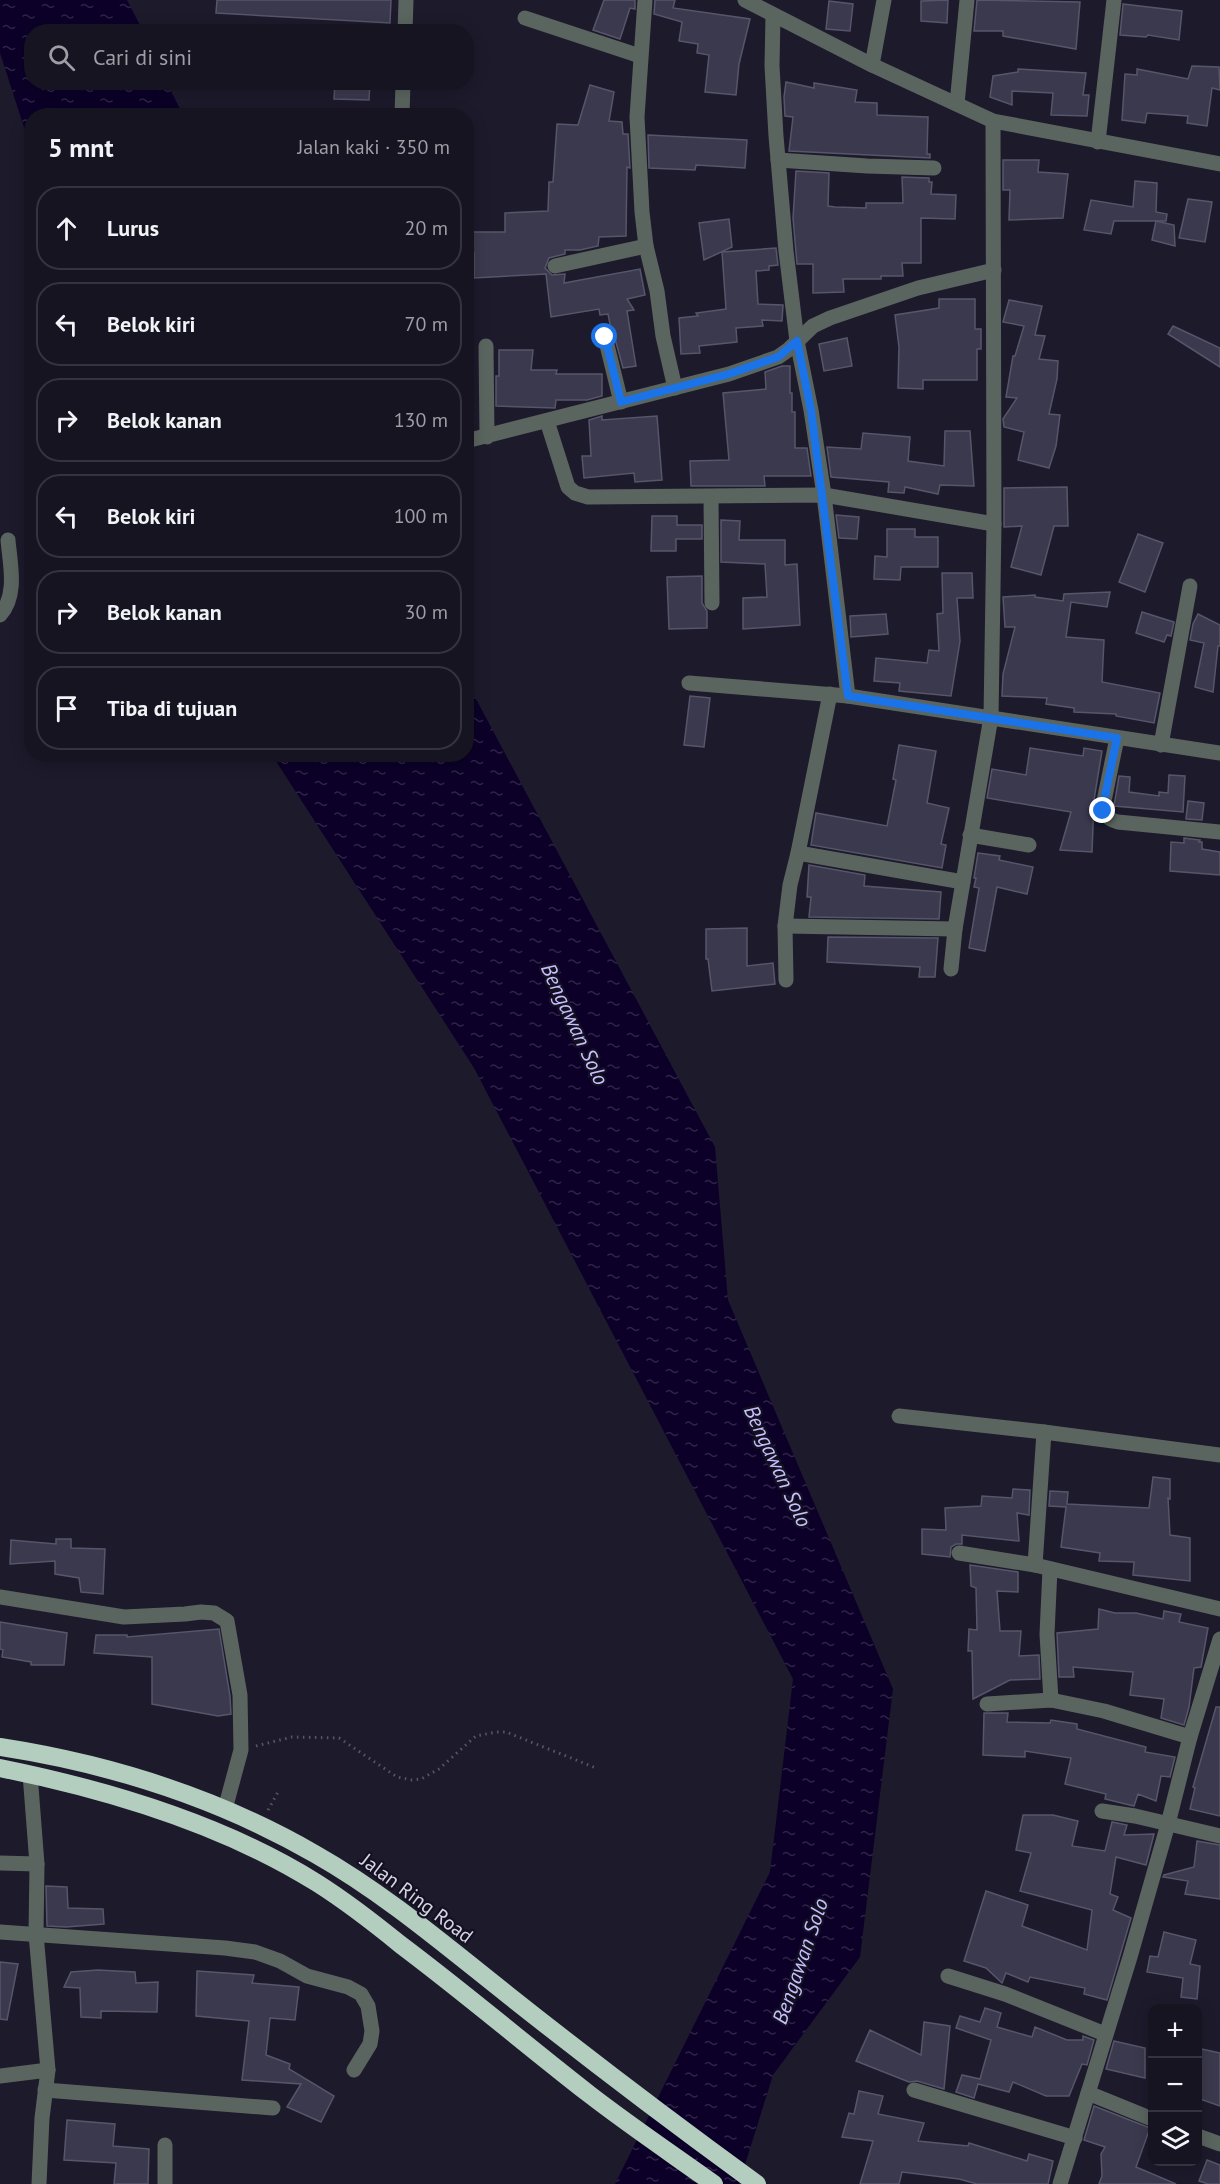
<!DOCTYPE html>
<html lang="id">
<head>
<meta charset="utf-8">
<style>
  :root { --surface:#161421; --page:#1f1d2a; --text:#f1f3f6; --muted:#9e9ea5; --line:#35333f }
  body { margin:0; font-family:"PT Sans",sans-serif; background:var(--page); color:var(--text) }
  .controls { position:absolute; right:18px; bottom:18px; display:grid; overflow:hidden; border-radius:12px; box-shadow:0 3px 15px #0003 }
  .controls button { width:54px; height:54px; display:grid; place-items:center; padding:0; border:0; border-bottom:2px solid var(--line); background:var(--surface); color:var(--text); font:30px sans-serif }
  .stop { position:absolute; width:18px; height:18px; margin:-14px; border:4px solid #1a73e8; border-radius:50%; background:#fff }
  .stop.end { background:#1a73e8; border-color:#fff; box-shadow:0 2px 6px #0008 }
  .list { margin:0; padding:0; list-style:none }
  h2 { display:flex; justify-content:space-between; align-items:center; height:78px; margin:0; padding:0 24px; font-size:26px }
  h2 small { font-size:20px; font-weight:400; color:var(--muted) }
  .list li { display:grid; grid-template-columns:39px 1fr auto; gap:18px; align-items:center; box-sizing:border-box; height:84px; margin:0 12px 12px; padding:0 12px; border:2px solid var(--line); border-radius:24px }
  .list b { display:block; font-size:22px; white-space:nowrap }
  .list em { font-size:20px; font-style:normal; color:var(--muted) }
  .icon { flex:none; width:33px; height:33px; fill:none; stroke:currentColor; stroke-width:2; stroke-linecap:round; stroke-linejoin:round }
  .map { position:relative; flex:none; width:1220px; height:2184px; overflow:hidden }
  .search { position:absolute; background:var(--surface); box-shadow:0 3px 15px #0003; left:24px; top:24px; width:450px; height:66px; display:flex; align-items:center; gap:15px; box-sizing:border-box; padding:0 21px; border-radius:24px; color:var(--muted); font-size:22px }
  .panel { position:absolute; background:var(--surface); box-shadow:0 3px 15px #0003; left:24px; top:108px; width:450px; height:654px; border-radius:24px }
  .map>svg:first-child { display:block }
  .water { fill:url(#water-ripples) }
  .building { fill:#3b394d; stroke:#57556a; stroke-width:1.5 }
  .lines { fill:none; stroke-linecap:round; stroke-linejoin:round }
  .path { stroke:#595767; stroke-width:3; stroke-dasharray:1.5 4.5; stroke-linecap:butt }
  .minor { stroke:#5b6560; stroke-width:15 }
  .highway { stroke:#b3cdbe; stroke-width:18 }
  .route { stroke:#1a73e8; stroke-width:8 }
  .labels { text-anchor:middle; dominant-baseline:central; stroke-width:4.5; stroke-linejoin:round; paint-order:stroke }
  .street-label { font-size:20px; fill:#d6d5e2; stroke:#141122 }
  .water-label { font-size:21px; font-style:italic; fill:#c7bfff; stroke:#141122 }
</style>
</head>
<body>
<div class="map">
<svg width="1220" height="2184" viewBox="0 0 1220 2184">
  <defs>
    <pattern id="water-ripples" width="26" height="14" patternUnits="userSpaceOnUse" patternTransform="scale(1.5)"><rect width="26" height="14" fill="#0c0028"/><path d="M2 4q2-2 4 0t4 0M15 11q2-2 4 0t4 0" fill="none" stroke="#2f2447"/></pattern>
  </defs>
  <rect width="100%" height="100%" fill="#1d1a2c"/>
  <!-- water -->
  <g class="water">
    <polygon points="0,0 127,0 143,31 32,32 32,82 167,83 183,115 32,116 31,149 0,53"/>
    <polygon points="467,682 715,1147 728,1300 893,1689 860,1957 773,2075 739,2184 615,2184 770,1872 793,1679 474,1068 272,755 466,754"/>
  </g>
  <!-- building -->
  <g class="building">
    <polygon points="217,0 391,0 390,23 216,13"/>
    <polygon points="604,0 635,0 635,9 630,8 620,39 593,30"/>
    <polygon points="655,0 675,0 673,8 750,19 739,64 736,95 705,92 709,55 697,53 698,44 679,41 682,22 654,14"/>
    <polygon points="948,0 947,23 921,21 921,1"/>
    <polygon points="977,0 1080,2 1076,49 1003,36 1003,31 974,31"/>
    <polygon points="829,1 853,4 850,31 826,29"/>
    <polygon points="1123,4 1182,11 1179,40 1148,35 1146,37 1120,35"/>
    <polygon points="1192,66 1219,67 1220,90 1212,88 1207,126 1187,123 1188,116 1147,113 1145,123 1122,120 1125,74 1137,75 1137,69 1188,79"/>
    <polygon points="1018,69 1086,73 1083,95 1089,95 1087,116 1051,115 1053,93 1012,91 1012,105 990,97 993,76 1018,72"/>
    <polygon points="335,82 370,82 369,100 334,99"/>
    <polygon points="786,82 814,88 814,83 857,90 855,102 877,103 877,115 928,117 927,154 930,154 930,158 789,151 793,117 785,116 784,97"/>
    <polygon points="590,85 614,92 609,121 622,122 623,134 628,134 630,168 627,167 626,236 599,237 598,246 580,250 565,250 565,254 549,258 545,268 552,275 565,274 564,283 640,269 645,295 627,299 634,310 627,311 636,366 623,368 614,335 611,329 608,314 600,315 599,309 551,317 546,274 474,278 474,253 466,253 466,232 505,232 505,213 548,211 549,182 553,182 557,124 578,125"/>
    <polygon points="648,135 747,140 745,168 696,165 695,170 649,168"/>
    <polygon points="1003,160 1039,160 1038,172 1068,174 1063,218 1009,220 1010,190 1003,190"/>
    <polygon points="796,171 829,173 828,206 835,207 866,208 866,203 903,203 902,177 929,178 929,182 932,182 931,194 956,195 955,219 921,218 921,263 902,263 903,276 881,276 881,279 843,279 844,292 813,293 813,264 797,264 793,218"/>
    <polygon points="1135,181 1157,183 1156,212 1167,214 1166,221 1114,221 1111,234 1084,230 1091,200 1133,207"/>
    <polygon points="1188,199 1212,202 1205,242 1179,238"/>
    <polygon points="729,219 732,247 704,260 699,223"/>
    <polygon points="1156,221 1174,225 1175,246 1152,240"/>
    <polygon points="776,248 778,265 769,266 769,270 756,271 758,304 783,305 782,321 762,320 763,326 736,328 737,342 699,346 700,353 681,354 679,318 698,316 696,313 726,309 722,252"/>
    <polygon points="939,299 975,299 975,329 981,329 981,349 977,349 977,380 923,380 923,389 898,388 899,347 895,315 939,308"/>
    <polygon points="1009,300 1042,306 1035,335 1045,336 1039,359 1058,361 1057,379 1049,414 1060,415 1056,446 1049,468 1018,460 1024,432 1004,427 1003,419 1017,398 1006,397 1013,356 1015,356 1024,326 1003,322"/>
    <polygon points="1173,326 1220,348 1220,367 1168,334"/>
    <polygon points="847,338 852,366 824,371 819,344"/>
    <polygon points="499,350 533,350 531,370 557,370 556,374 602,374 602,396 587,400 556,400 555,408 496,406 496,376 499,376"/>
    <polygon points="782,366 790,366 790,393 792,393 792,412 795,412 795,448 807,448 811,476 764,476 765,486 691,486 690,461 729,460 723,393 766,389 765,372"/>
    <polygon points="602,416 602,420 657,416 662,480 635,482 634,473 584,478 582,456 591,456 589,420"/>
    <polygon points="945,431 970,431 974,486 940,485 938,494 905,487 904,493 888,492 889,482 831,477 827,447 861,449 863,433 910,437 908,461 944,466"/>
    <polygon points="1067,487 1068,526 1054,526 1041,575 1011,567 1022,526 1004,527 1004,488"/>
    <polygon points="836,515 859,517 857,539 839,538"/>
    <polygon points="652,516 677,516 677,525 702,525 702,539 676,539 676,551 651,551"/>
    <polygon points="721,520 740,521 739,540 785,540 785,565 797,564 800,625 743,629 743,598 767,597 765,564 721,562"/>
    <polygon points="887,529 915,529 915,537 938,537 938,567 901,567 900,580 874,579 875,556 887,557"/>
    <polygon points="1138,534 1163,543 1145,592 1119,582"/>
    <polygon points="942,573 972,573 973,598 957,598 960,641 951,696 899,691 900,683 874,681 876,658 927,663 929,650 939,651 937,614 943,613"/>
    <polygon points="702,576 702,603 707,611 707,628 669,629 667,577"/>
    <polygon points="1110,592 1107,607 1071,602 1066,637 1104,640 1102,682 1160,693 1154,723 1116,716 1116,714 1074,712 1074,708 1046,704 1047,698 1002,696 1003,674 1015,627 1005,627 1003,597 1035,595 1035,597 1063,601 1064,594"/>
    <polygon points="1142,612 1174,622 1171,636 1167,635 1164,642 1136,633"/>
    <polygon points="886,614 888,634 851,637 850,616"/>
    <polygon points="1198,614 1220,625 1220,646 1218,646 1213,692 1195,687 1204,643 1190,640 1193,624"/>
    <polygon points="690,696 710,698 704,747 684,745"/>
    <polygon points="899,745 936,751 927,803 949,808 941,844 946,845 942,868 811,845 816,813 887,826 896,780 893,779"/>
    <polygon points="1030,748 1083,756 1084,748 1102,751 1094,800 1092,852 1060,850 1071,812 987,798 992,769 1026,775"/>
    <polygon points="1169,775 1185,776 1183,812 1114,806 1119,776 1130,777 1129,792 1159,796 1159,792 1168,793"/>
    <polygon points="1188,801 1204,803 1202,820 1186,819"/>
    <polygon points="1184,838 1200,840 1199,842 1202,842 1202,849 1220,852 1220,875 1170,871 1171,842 1184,843"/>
    <polygon points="978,853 1000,856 999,860 1033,867 1027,894 997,887 985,951 969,948 979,888 974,887 976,878 974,878"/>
    <polygon points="809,865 865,875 864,886 941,892 939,919 809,917 811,897 807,897"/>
    <polygon points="747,928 747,966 773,963 775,984 712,991 708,959 706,959 706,929"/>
    <polygon points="828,937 938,938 935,977 919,977 920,967 827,962"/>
    <polygon points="1153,1477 1170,1479 1170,1499 1168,1498 1170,1535 1190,1538 1190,1581 1133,1575 1134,1562 1099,1561 1100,1553 1061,1547 1066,1507 1049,1506 1050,1491 1068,1492 1067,1504 1149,1508"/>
    <polygon points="1013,1489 1030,1490 1029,1515 1017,1513 1019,1541 962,1535 962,1544 956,1544 951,1547 950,1557 922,1554 922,1529 946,1530 945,1508 981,1506 982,1496 1012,1498"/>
    <polygon points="56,1539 71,1539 71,1548 105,1549 103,1594 81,1592 79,1578 55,1574 55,1561 10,1564 11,1540 56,1544"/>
    <polygon points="970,1565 1018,1572 1018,1592 997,1591 1000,1631 1021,1631 1019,1656 1039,1655 1040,1679 1010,1680 973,1699 972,1651 968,1651 969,1629 977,1630 976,1588 971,1586"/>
    <polygon points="1099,1609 1115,1613 1136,1613 1163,1619 1164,1611 1181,1614 1179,1622 1208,1628 1201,1667 1194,1668 1189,1707 1184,1725 1161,1718 1164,1699 1130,1695 1133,1672 1073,1667 1074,1677 1059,1677 1057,1633 1098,1629"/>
    <polygon points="0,1622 67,1633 64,1665 31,1665 31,1662 2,1657 3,1650 0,1649"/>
    <polygon points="219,1629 230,1696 231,1714 218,1716 152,1704 152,1657 94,1653 96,1635 127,1635 127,1637"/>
    <polygon points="1216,1707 1220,1707 1220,1816 1190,1809 1195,1788 1193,1787"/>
    <polygon points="984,1713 1008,1713 1007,1722 1050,1723 1051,1720 1077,1724 1077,1729 1146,1747 1145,1752 1175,1757 1170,1777 1161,1776 1156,1801 1138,1794 1134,1806 1105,1799 1106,1794 1065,1784 1071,1758 1025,1751 1025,1757 983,1755"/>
    <polygon points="1023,1815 1053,1815 1078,1821 1072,1846 1105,1851 1112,1822 1127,1825 1124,1835 1154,1834 1146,1865 1116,1857 1110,1894 1118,1897 1113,1910 1131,1918 1107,2000 1084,1994 1085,1988 1030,1977 1028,1982 1006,1973 1002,1983 986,1968 964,1961 986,1891 1028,1905 1022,1926 1087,1950 1092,1910 1020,1891 1031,1853 1016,1850"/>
    <polygon points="1197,1841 1220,1845 1220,1899 1185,1894 1188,1881 1163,1877 1164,1875 1194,1867"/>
    <polygon points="46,1886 67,1887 68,1908 103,1909 104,1924 66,1927 47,1926"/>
    <polygon points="1164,1932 1196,1940 1190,1964 1200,1966 1197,1999 1181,1997 1183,1978 1147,1972 1150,1956 1158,1957"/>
    <polygon points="0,1962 18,1964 7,2020 0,2019"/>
    <polygon points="98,1970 135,1972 136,1983 158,1982 157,2012 101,2011 101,2018 81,2017 80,1988 64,1987 71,1972"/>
    <polygon points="197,1971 254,1975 252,1983 299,1987 295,2020 270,2018 266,2055 290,2064 289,2069 334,2096 321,2122 287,2107 301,2084 242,2080 249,2021 196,2016"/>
    <polygon points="985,2008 1001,2013 997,2027 1032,2037 1035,2027 1067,2040 1083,2040 1083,2036 1094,2040 1087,2065 1082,2064 1069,2096 1046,2096 1013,2082 1009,2092 978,2084 974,2098 956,2092 962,2075 980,2079 991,2040 956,2028 960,2016 980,2022"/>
    <polygon points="924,2022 950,2026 944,2089 917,2081 909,2082 856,2061 870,2030 921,2055"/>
    <polygon points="1114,2041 1145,2048 1145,2078 1106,2069"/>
    <polygon points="1197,2048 1220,2053 1220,2106 1197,2098"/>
    <polygon points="859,2091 883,2096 878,2114 924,2123 918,2141 968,2146 969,2143 1027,2161 1029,2154 1053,2161 1048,2184 977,2184 959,2179 902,2172 899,2184 860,2184 873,2141 842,2137 849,2113 854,2114"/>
    <polygon points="1094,2106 1150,2128 1136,2167 1176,2184 1099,2184 1102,2176 1101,2154 1105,2147 1084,2140"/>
    <polygon points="67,2120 115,2124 113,2146 149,2149 148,2184 114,2184 116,2163 64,2160"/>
    <polygon points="1207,2160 1220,2165 1220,2184 1208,2184 1199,2181"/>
  </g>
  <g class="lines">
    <!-- path -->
    <g class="path">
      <polyline points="256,1746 292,1737 339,1738 397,1777 412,1780 421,1779 439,1769 476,1736 496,1732 506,1732 596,1768"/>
      <polyline points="268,1810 278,1792"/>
    </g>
    <!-- minor -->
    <g class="minor">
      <polyline points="645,0 637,117 642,212 646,246 657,291 663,336 675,388"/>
      <polyline points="745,0 872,65 993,121 1220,164"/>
      <polyline points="773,15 772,66 776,136 786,251 797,341 811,410 824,495 848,696"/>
      <polyline points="525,18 640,56"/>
      <polyline points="405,32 406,0"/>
      <polyline points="872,65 884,0"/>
      <polyline points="957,104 967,0"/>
      <polyline points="402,116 403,82"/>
      <polyline points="1098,142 1114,0"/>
      <polyline points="778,160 867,166 934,168"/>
      <polyline points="555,266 646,246"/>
      <polyline points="605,337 621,402"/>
      <polyline points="486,346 487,437"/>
      <polyline points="547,421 568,487 575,493 588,497 824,495 994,524"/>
      <polyline points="466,441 729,374 778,357 788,350 813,326 830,318 918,288 994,270"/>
      <polyline points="711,497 712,603"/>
      <path d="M0,615C18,595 10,564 8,540"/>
      <polyline points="689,683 848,696 1220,753"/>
      <path d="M1117,738L1104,801C1103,813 1106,819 1118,822L1220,832"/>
      <polyline points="1161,745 1190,586"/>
      <polyline points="970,835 1029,845"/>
      <polyline points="798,853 963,882"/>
      <polyline points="785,926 955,929"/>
      <polyline points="951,969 955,929 991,717 994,524 993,121"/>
      <polyline points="786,980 785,926 790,885 798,853 830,694"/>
      <polyline points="899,1416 1044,1432 1220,1455"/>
      <polyline points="959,1553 1035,1565 1220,1609"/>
      <polyline points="1035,1565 1044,1432"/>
      <polyline points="1050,1569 1047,1634 1051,1700"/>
      <polyline points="0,1597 124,1617 185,1614 201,1612 214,1613 227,1621 240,1695 241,1750 225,1809"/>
      <polyline points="987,1704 1051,1700 1104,1711 1190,1737"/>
      <polyline points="30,1774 37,1864 36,1934 48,2070 42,2118 39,2184"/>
      <polyline points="1102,1811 1135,1816 1220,1836"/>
      <polyline points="0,1863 37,1864"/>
      <polyline points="0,1932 225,1948 255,1952 280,1961 307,1976 348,1987 361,1994 368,2006 372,2031 370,2044 354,2070"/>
      <polyline points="948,1976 1005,1994 1105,2034"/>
      <polyline points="0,2076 48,2070"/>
      <polyline points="45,2090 273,2108"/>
      <polyline points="914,2090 1075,2138"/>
      <polyline points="1088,2093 1152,2119"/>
      <polyline points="1198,2136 1220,2144"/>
      <polyline points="165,2184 165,2145"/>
      <polyline points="1060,2184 1130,1957 1168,1824 1190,1737 1220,1639"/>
    </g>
    <!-- highway -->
    <g class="highway">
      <path d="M0,1747C110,1764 218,1798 315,1854C384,1893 446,1946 508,1995C590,2060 673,2123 757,2184"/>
      <path d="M0,1768C109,1790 223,1824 317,1883C347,1902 374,1923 401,1945C465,1993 526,2045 589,2094C629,2125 672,2154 714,2184"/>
    </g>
  </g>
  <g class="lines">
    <!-- route -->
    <polyline class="route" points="605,337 621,402 729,374 778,357 797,341 811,410 848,696 1117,738 1104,801 1103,811"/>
  </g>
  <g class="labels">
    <!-- street labels -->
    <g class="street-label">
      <text transform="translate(417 1898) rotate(37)">Jalan Ring Road</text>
    </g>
    <!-- water labels -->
    <g class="water-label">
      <text transform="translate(575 1024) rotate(65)">Bengawan Solo</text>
      <text transform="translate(778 1466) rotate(65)">Bengawan Solo</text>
      <text transform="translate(800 1961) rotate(-71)">Bengawan Solo</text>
    </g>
  </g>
</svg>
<div class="controls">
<button>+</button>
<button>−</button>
<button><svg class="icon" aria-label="layers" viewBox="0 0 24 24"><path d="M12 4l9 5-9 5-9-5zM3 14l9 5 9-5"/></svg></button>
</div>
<div class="stop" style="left:605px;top:337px"></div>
<div class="stop end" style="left:1103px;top:811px"></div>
<div class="search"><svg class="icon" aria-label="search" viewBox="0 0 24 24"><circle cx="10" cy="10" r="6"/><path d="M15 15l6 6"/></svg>Cari di sini</div>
<section class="panel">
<h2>5 mnt<small>Jalan kaki · 350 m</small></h2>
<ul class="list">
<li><svg class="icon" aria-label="ahead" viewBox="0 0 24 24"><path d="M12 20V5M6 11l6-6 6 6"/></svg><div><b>Lurus</b></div><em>20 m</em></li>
<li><svg class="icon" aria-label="left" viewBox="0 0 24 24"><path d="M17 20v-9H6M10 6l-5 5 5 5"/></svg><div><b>Belok kiri</b></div><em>70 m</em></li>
<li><svg class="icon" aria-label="right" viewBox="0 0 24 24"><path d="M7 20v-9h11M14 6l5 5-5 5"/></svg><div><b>Belok kanan</b></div><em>130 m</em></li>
<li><svg class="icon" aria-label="left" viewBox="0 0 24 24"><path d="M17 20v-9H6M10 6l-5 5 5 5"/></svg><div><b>Belok kiri</b></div><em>100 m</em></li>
<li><svg class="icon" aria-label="right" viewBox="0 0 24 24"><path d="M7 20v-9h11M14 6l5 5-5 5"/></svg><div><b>Belok kanan</b></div><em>30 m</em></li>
<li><svg class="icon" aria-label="arrive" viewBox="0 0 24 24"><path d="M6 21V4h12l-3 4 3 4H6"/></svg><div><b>Tiba di tujuan</b></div></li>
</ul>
</section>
</div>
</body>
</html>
